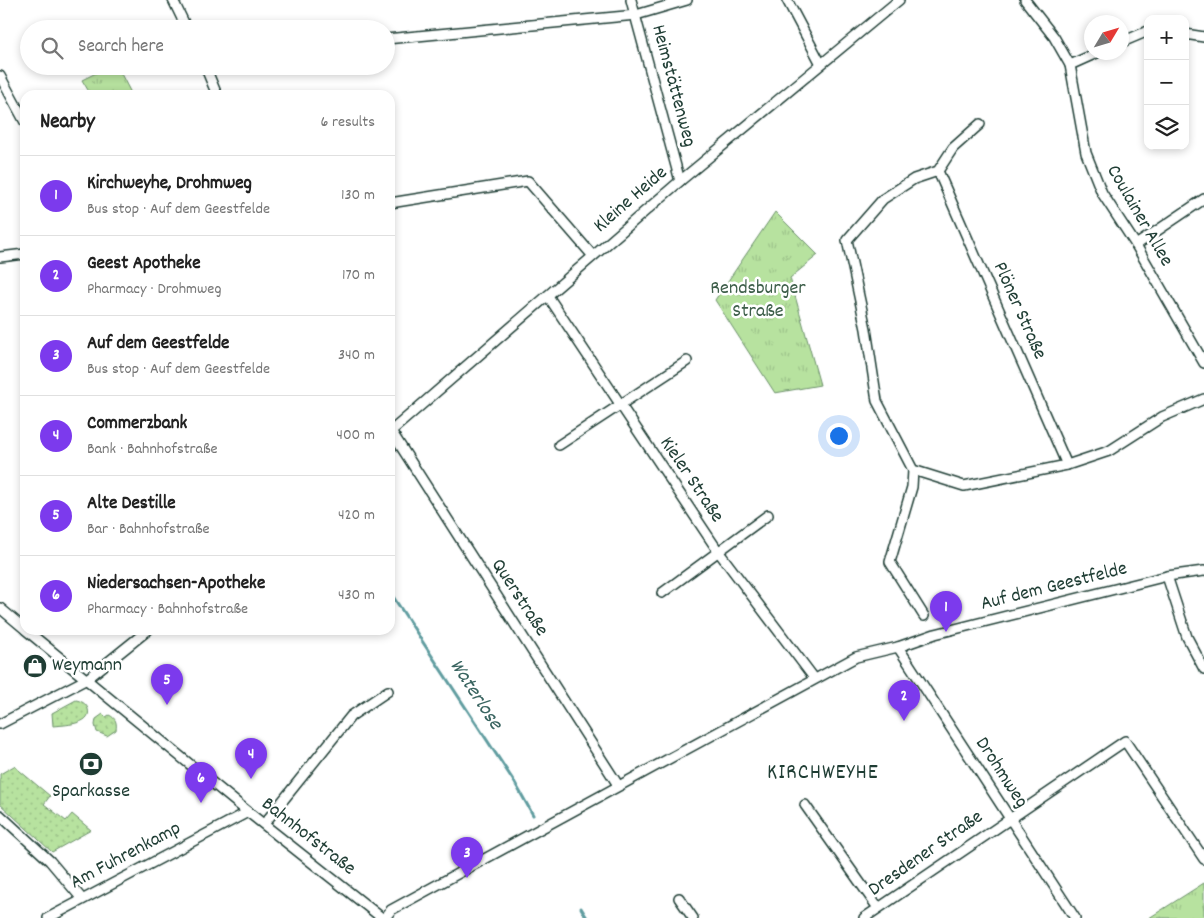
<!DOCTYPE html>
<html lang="en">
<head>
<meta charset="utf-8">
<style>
  :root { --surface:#fff; --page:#f2f2f2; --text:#222; --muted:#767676; --line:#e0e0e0; --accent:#7c3aed }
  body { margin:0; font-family:Dekko,sans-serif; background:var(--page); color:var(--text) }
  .controls { position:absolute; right:15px; top:15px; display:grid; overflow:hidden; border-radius:10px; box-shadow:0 2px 8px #0003 }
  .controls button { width:45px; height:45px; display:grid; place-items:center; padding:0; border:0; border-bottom:1px solid var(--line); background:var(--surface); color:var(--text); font:25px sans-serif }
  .compass { position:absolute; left:1084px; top:15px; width:45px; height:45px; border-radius:50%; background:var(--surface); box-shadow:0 2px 8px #0003; rotate:52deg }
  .you { position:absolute; left:838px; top:435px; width:18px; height:18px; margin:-12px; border:4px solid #fff; border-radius:50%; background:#1a73e8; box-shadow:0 0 0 8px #1a73e833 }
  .badge { display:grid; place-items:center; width:32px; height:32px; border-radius:50%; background:var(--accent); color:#fff; font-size:16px; font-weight:700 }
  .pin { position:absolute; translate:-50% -41px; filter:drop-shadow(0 1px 2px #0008) }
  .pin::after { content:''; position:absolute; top:26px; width:18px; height:15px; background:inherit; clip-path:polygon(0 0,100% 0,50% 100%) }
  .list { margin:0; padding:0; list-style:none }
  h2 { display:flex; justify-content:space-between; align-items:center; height:65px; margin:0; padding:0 20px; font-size:21px }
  h2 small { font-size:16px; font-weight:400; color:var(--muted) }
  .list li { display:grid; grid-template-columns:32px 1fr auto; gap:15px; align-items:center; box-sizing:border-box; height:80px; padding:0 20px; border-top:1px solid var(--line) }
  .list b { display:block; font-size:19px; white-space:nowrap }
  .list p { margin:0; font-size:16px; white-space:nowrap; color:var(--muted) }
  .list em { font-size:16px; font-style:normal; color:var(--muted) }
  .icon { flex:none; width:28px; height:28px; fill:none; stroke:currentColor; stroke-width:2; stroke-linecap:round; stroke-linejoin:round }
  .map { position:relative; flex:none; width:1204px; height:918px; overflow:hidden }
  .search { position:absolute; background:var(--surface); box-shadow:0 2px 8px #0003; left:20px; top:20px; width:375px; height:55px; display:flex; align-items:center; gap:12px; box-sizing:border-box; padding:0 18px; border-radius:28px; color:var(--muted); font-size:19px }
  .panel { position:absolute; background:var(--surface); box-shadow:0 2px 8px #0003; left:20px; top:90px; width:375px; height:545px; border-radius:15px }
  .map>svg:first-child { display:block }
  .grass { fill:url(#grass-dots); stroke:#6b906a }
  .park { fill:url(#park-tufts); stroke:#6b906a }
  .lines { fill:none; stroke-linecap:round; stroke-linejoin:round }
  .stream { stroke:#619da0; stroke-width:3 }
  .minor-casing { stroke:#1f3d34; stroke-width:12 }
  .minor { stroke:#fff; stroke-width:9 }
  .labels { text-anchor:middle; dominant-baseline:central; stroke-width:5; stroke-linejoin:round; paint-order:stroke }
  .street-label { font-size:20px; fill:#1f3d34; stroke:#fff }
  .park-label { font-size:20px; fill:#3d5e49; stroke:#fff }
  .poi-label { font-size:20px; fill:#1f3d34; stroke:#fff; text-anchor:start }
  .water-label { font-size:21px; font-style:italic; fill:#3a6561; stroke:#fff }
  .quarter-label { font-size:22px; letter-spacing:1px; fill:#1f3d34; stroke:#fff }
</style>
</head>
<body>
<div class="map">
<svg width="1204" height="918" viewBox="0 0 1204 918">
  <defs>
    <pattern id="grass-dots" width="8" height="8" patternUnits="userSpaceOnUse" patternTransform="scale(1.25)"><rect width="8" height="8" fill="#b7e29f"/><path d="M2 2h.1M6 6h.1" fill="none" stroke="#9dc38a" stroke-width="1.8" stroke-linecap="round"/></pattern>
    <pattern id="park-tufts" width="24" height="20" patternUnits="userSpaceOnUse" patternTransform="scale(1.25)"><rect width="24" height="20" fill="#b7e29f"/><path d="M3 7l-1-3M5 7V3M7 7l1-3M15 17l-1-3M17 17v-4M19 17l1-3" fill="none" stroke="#9dc38a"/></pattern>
  </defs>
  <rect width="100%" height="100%" fill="#fff"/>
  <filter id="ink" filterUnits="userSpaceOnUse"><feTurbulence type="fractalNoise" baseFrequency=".02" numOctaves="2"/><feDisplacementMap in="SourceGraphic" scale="10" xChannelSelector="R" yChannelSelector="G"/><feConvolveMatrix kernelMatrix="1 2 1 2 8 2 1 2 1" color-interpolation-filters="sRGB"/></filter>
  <g filter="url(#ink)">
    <!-- grass -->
    <g class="grass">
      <path d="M76,700C81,701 86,703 88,709C93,725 62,725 53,726L52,713Z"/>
      <path d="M103,714L106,717L109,715C116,718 117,723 116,730L107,736L97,732L95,725L96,719Z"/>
      <polygon points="14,766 50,796 44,804 66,821 72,814 91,830 52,852 0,804 0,774"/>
    </g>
    <!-- park -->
    <g class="park">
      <polygon points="110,66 117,66 132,95 91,95 82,80"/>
      <polygon points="775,212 818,255 790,278 820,385 775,393 715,300"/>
      <polygon points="1204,883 1204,918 1149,918"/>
    </g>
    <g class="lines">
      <!-- stream -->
      <g class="stream">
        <polyline points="390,592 515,783 533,815"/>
        <polyline points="581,908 587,918"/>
      </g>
      <!-- minor casing -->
      <g class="minor-casing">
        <g id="minor">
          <polyline points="173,0 187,29"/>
          <polyline points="631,0 680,181"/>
          <polyline points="787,0 821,64"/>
          <polyline points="1025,0 1054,37 1070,65 1086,153 1102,193 1136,245 1204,363"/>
          <polyline points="1185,34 1204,37"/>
          <polyline points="386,39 636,15 687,0"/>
          <polyline points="1122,42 1148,31"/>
          <polyline points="1070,65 1099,52"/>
          <polyline points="205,66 217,95"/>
          <polyline points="0,76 25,122"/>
          <polyline points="980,124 953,148 938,171 914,179 883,199 847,240 866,329 877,401 913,470 964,486 1067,465 1109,451 1162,417 1204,399"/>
          <polyline points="938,171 1067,465"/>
          <polyline points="390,203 528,181 593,256"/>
          <polyline points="1136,245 1204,199"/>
          <polyline points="0,257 25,254"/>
          <polyline points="548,296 718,551 814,678"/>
          <polyline points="391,431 618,785"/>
          <polyline points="390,432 680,181 899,0"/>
          <polyline points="559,445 687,361"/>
          <polyline points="913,470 912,487 890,562 924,616"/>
          <polyline points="1167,576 1187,637 1204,669"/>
          <polyline points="662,593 768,515"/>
          <polyline points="0,608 25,629"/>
          <polyline points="26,630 248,812 382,918"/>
          <polyline points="898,647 1075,918"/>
          <polyline points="0,724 87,679 148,630"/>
          <polyline points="805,805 878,908"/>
          <polyline points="0,815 50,861 82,899"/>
          <polyline points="264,824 351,716 388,691"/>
          <polyline points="679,898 693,918"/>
          <polyline points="48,918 248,812"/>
          <polyline points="385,918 391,910 424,892 856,657 898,647 935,634 1167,576 1204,571"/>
          <polyline points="864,918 1125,741 1204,859"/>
        </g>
      </g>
      <!-- minor -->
      <use href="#minor" class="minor"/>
    </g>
  </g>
  <!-- icons -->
  <defs>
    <g id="shop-disc" transform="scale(1.25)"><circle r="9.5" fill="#1f3d34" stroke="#fff"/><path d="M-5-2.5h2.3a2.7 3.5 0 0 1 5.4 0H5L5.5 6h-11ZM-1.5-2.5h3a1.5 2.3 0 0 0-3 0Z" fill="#fff"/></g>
    <g id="bank-disc" transform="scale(1.25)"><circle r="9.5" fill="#1f3d34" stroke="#fff"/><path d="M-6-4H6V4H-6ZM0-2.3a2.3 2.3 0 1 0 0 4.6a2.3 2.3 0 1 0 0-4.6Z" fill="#fff"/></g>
  </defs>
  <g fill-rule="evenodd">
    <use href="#shop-disc" x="35" y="666"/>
    <use href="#bank-disc" x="91" y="764"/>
  </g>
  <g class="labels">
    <!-- street labels -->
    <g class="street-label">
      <text transform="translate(673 86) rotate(75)">Heimstättenweg</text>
      <text transform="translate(631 200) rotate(-41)">Kleine Heide</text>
      <text transform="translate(1139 216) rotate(60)">Coulainer Allee</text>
      <text transform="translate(1019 311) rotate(66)">Plöner Straße</text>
      <text transform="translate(691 480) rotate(56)">Kieler Straße</text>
      <text transform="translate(1054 587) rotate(-14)">Auf dem Geestfelde</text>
      <text transform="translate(519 598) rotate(57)">Querstraße</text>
      <text transform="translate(1001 773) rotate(57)">Drohmweg</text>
      <text transform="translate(308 837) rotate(38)">Bahnhofstraße</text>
      <text transform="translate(926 854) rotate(-35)">Dresdener Straße</text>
      <text transform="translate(126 856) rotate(-28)">Am Fuhrenkamp</text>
    </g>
    <!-- park labels -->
    <g class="park-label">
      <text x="758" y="289">Rendsburger<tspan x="758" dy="23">Straße</tspan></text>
    </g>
    <!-- poi labels -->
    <g class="poi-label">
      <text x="52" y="666">Weymann</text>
      <text x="91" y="792" text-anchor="middle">Sparkasse</text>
    </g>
    <!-- water labels -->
    <g class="water-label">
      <text transform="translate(475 695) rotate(57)">Waterlose</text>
    </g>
    <!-- quarter labels -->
    <g class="quarter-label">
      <text x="823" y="773">KIRCHWEYHE</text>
    </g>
  </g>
</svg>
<div class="controls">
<button>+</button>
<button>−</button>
<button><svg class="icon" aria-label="layers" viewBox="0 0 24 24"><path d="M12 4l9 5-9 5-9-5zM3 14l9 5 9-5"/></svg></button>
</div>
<svg class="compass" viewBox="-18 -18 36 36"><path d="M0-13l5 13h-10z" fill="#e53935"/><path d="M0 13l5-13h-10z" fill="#767676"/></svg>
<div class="you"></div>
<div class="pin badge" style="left:946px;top:632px">1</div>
<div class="pin badge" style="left:904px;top:721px">2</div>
<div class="pin badge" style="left:467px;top:878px">3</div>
<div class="pin badge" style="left:251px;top:779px">4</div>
<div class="pin badge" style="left:167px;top:705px">5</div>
<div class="pin badge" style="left:201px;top:803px">6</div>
<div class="search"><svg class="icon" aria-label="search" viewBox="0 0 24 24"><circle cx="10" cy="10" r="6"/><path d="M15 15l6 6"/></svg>Search here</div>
<section class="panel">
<h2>Nearby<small>6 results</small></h2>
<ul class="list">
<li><span class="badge">1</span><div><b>Kirchweyhe, Drohmweg</b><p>Bus stop · Auf dem Geestfelde</p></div><em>130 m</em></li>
<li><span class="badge">2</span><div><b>Geest Apotheke</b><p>Pharmacy · Drohmweg</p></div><em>170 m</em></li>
<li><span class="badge">3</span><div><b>Auf dem Geestfelde</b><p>Bus stop · Auf dem Geestfelde</p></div><em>340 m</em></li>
<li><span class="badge">4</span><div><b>Commerzbank</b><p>Bank · Bahnhofstraße</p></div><em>400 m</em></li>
<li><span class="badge">5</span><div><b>Alte Destille</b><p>Bar · Bahnhofstraße</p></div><em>420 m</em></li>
<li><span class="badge">6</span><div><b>Niedersachsen-Apotheke</b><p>Pharmacy · Bahnhofstraße</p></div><em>430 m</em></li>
</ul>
</section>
</div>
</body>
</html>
